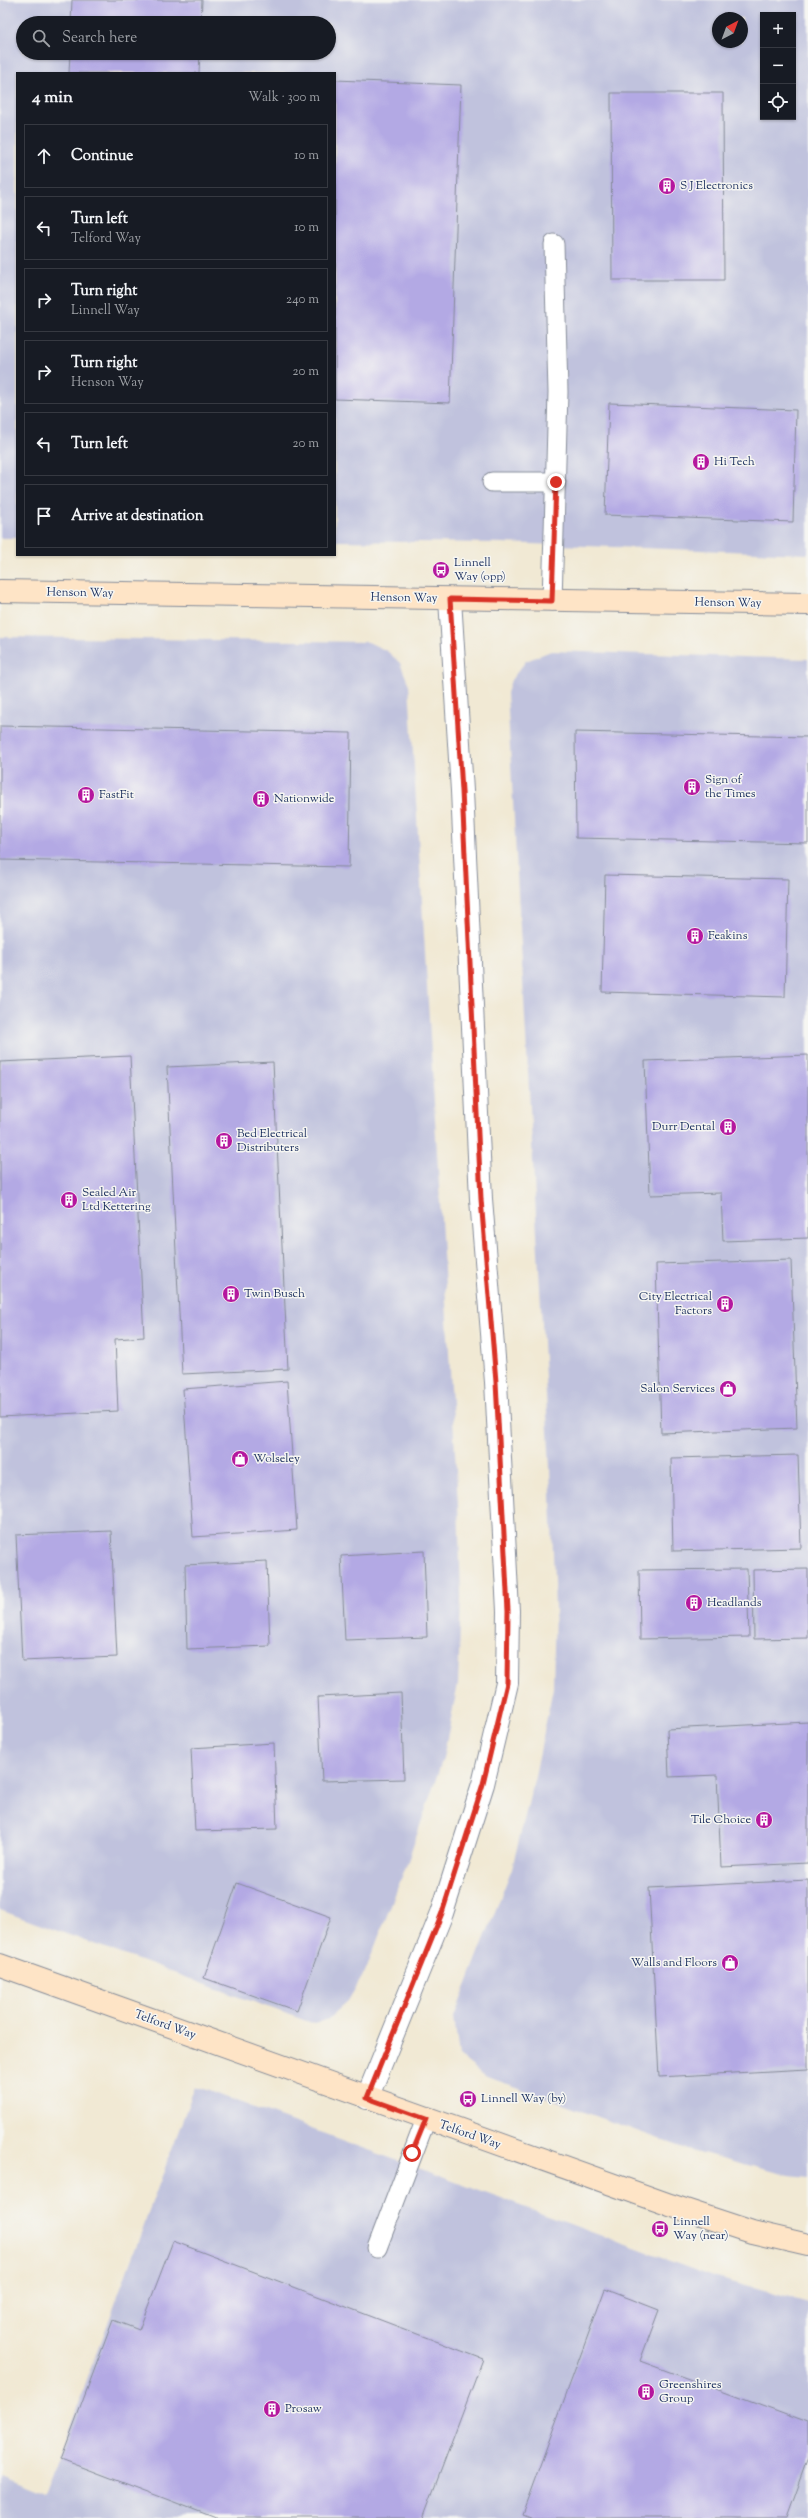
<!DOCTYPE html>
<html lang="en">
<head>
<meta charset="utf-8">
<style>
  :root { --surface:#171b24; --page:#242831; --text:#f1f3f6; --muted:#9ea1a6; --line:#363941 }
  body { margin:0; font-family:"Sorts Mill Goudy",serif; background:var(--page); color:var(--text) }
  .controls { position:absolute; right:12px; top:12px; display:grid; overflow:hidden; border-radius:0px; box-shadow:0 1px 3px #0004 }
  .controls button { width:36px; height:36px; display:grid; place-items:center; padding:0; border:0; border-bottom:1px solid var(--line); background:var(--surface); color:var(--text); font:20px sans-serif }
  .compass { position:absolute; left:712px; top:12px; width:36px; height:36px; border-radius:50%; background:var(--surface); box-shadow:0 1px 3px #0004; rotate:41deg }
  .stop { position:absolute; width:12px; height:12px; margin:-9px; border:3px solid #d93025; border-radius:50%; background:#fff }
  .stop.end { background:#d93025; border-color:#fff; box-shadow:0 1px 4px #0008 }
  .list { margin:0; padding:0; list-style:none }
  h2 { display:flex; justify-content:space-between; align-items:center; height:52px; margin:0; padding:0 16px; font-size:17px }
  h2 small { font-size:13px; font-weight:400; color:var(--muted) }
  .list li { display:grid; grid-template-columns:26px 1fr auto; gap:12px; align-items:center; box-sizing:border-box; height:64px; margin:0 8px 8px; padding:0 8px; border:1px solid var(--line); border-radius:0px }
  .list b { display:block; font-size:15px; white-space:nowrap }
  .list p { margin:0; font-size:13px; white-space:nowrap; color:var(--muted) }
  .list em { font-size:13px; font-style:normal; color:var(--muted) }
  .icon { flex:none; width:22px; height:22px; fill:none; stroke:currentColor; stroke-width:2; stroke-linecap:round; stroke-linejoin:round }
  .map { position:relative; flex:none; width:808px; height:2518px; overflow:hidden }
  .search { position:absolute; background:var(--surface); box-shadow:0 1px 3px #0004; left:16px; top:16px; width:320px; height:44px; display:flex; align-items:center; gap:10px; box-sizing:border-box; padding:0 14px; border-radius:22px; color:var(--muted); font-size:15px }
  .panel { position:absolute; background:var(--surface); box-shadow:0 1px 3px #0004; left:16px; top:72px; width:320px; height:484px; border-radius:0px }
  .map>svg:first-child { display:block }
  .industrial { fill:#c0c2dd; fill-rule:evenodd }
  .building { fill:#b3a9e4 }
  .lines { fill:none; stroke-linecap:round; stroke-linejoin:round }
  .lane-casing { stroke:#868c99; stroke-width:21 }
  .street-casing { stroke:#868c99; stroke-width:24 }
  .secondary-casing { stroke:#868c99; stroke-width:24 }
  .lane { stroke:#fff; stroke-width:19 }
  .street { stroke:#fff; stroke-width:22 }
  .secondary { stroke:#fee4c6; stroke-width:22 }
  .route { stroke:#d93025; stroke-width:5 }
  .labels { text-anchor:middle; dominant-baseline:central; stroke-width:3; stroke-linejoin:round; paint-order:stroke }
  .poi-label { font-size:12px; fill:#1b2f5e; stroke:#f6f6f2; text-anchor:start }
  .street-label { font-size:12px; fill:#1b2f5e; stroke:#f6f6f2 }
</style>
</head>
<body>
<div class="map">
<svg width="808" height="2518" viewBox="0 0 808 2518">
  <rect width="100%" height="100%" fill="#f6f6f2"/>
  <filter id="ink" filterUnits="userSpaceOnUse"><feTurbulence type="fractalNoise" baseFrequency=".025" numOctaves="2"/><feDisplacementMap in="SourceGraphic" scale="8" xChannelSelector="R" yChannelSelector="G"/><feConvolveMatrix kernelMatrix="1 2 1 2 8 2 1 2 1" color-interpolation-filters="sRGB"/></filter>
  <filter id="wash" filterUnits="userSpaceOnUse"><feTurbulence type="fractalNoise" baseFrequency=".012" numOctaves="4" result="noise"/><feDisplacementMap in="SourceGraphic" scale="16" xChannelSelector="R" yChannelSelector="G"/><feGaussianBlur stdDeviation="0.9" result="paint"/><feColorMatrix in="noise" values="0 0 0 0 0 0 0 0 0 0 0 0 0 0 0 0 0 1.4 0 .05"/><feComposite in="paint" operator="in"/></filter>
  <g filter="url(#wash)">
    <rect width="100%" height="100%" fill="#f1e9d4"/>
    <!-- industrial -->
    <g class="industrial">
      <path d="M0,0H808V554L501,543L335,541V73H17V538H0ZM763,15H793V117H763ZM718,18H742V42H718ZM23,23H329V53H23Z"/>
      <polygon points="0,637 368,642 387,651 400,663 409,685 458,1503 461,1596 458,1684 443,1758 408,1861 365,1972 348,2001 328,2019 315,2024 0,1910"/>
      <polygon points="551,651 808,659 808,2178 789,2176 684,2148 485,2076 459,2056 454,2017 512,1868 535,1776 553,1688 555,1609 550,1468 507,693 511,680 526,661"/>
      <polygon points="195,2086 713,2277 808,2303 808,2518 0,2518 0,2477 45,2495"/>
    </g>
    <g id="blocks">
      <!-- building -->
      <g class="building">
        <polygon points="72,0 202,0 201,23 71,23"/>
        <polygon points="70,53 200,53 199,73 69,73"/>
        <polygon points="335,80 461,85 450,403 335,399"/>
        <polygon points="611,93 723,93 724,280 612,280"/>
        <polygon points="609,403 796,410 793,522 605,515"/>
        <polygon points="0,726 351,733 349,867 0,860"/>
        <polygon points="575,732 808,737 808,843 576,838"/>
        <polygon points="605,875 788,879 785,997 602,992"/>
        <polygon points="808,1055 808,1238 723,1241 721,1193 650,1195 645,1061"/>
        <polygon points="130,1056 144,1337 115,1339 118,1411 0,1417 0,1062"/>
        <polygon points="273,1062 288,1369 182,1374 167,1067"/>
        <polygon points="791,1260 797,1428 661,1433 656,1264"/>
        <polygon points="287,1381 297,1530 193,1537 183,1389"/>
        <polygon points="798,1455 801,1548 673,1551 671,1458"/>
        <polygon points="111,1531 117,1657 22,1661 16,1535"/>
        <polygon points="424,1551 427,1637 345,1640 341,1556"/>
        <polygon points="267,1561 270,1646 187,1649 185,1565"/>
        <polygon points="747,1569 749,1637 640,1639 639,1570"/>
        <polygon points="808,1569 808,1638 754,1639 753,1570"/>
        <polygon points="401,1693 404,1779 322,1781 318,1697"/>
        <polygon points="808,1722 808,1863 721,1867 717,1775 669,1777 667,1729"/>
        <polygon points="274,1743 277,1829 195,1831 191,1748"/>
        <polygon points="808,1880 808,2069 659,2077 649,1888"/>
        <polygon points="237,1883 331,1917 297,2011 204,1978"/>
        <polygon points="173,2241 483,2359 423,2518 216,2518 61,2459 113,2320 139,2330"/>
        <polygon points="605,2289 659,2310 640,2361 808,2423 808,2457 786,2518 532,2518 522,2514"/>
      </g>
    </g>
  </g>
  <g filter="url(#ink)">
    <use href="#blocks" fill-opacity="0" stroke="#868c99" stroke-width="1"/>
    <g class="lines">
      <!-- lane casing -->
      <g class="lane-casing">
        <g id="lane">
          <polyline points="492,482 556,482"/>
          <polyline points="552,601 558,392 554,244"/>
          <polyline points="377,2248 426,2119"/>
        </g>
      </g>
      <!-- street casing -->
      <g class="street-casing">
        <polyline id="street" points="367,2098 442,1913 483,1784 507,1683 508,1611 496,1382 481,1199 462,791 450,599"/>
      </g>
      <!-- secondary casing -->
      <g class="secondary-casing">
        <g id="secondary">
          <polyline points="0,591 808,604"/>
          <polyline points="0,1965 670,2205 752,2232 808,2245"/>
        </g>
      </g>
      <!-- lane -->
      <use href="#lane" class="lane"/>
      <!-- street -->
      <use href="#street" class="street"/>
      <!-- secondary -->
      <use href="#secondary" class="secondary"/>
    </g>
  </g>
  <g class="lines" filter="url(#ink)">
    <!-- route -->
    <polyline class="route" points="412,2153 426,2119 367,2098 442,1913 483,1784 507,1683 508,1611 496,1382 481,1199 462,791 450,599 552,601 556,482"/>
  </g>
  <!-- icons -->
  <defs>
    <g id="building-disc" transform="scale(0.9)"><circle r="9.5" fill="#b5179e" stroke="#f6f6f2"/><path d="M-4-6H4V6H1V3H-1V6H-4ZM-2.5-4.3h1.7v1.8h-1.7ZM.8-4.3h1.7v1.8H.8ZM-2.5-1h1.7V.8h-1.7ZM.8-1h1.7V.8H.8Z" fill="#fff"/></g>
    <g id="bus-disc" transform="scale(0.9)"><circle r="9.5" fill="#b5179e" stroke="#f6f6f2"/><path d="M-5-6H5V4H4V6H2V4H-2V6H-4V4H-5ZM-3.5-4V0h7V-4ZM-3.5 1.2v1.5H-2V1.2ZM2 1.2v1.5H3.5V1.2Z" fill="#fff"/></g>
    <g id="shop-disc" transform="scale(0.9)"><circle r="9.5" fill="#b5179e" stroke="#f6f6f2"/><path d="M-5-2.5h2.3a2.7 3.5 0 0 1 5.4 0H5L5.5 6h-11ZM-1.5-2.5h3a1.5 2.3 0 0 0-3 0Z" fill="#fff"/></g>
  </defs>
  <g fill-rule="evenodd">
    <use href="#building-disc" x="667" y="186"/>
    <use href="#building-disc" x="701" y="462"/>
    <use href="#bus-disc" x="441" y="570"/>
    <use href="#building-disc" x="692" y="787"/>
    <use href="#building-disc" x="86" y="795"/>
    <use href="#building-disc" x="261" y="799"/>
    <use href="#building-disc" x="695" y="936"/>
    <use href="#building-disc" x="728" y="1127"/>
    <use href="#building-disc" x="224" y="1141"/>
    <use href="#building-disc" x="69" y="1200"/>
    <use href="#building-disc" x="231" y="1294"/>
    <use href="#building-disc" x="725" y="1304"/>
    <use href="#shop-disc" x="728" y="1389"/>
    <use href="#shop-disc" x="240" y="1459"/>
    <use href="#building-disc" x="694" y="1603"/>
    <use href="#building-disc" x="764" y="1820"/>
    <use href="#shop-disc" x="730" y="1963"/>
    <use href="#bus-disc" x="468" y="2099"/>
    <use href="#bus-disc" x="660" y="2229"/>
    <use href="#building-disc" x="646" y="2392"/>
    <use href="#building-disc" x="272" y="2409"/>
  </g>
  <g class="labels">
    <!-- poi labels -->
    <g class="poi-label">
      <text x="680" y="186">S J Electronics</text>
      <text x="714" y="462">Hi Tech</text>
      <text x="454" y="563">Linnell<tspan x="454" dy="14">Way (opp)</tspan></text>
      <text x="705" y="780">Sign of<tspan x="705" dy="14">the Times</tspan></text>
      <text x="99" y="795">FastFit</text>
      <text x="274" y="799">Nationwide</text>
      <text x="708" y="936">Feakins</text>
      <text x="715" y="1127" text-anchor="end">Durr Dental</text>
      <text x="237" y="1134">Bed Electrical<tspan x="237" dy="14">Distributers</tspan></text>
      <text x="82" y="1193">Sealed Air<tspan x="82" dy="14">Ltd Kettering</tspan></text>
      <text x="244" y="1294">Twin Busch</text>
      <text x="712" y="1297" text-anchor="end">City Electrical<tspan x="712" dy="14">Factors</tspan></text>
      <text x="715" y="1389" text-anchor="end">Salon Services</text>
      <text x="253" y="1459">Wolseley</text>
      <text x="707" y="1603">Headlands</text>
      <text x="751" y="1820" text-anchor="end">Tile Choice</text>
      <text x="717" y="1963" text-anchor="end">Walls and Floors</text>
      <text x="481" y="2099">Linnell Way (by)</text>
      <text x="673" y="2222">Linnell<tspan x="673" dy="14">Way (near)</tspan></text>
      <text x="659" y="2385">Greenshires<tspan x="659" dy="14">Group</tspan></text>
      <text x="285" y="2409">Prosaw</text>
    </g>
    <!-- street labels -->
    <g class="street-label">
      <text transform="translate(80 593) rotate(1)">Henson Way</text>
      <text transform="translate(404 598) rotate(1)">Henson Way</text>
      <text transform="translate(728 603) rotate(1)">Henson Way</text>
      <text transform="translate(165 2025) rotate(20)">Telford Way</text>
      <text transform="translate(470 2135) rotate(19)">Telford Way</text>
    </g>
  </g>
</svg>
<div class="controls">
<button>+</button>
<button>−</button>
<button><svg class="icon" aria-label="locate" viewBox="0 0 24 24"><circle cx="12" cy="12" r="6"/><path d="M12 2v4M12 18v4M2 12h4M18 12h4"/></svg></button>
</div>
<svg class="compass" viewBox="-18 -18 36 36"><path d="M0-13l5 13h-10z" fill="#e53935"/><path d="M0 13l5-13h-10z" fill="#9ea1a6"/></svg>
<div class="stop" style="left:412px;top:2153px"></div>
<div class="stop end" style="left:556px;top:482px"></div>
<div class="search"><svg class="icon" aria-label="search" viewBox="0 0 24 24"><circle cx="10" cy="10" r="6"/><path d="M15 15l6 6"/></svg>Search here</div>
<section class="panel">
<h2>4 min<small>Walk · 300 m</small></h2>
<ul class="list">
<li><svg class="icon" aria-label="ahead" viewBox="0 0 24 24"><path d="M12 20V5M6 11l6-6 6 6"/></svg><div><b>Continue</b></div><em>10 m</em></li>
<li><svg class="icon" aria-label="left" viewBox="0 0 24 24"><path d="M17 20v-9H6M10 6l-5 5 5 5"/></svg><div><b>Turn left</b><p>Telford Way</p></div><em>10 m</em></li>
<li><svg class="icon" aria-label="right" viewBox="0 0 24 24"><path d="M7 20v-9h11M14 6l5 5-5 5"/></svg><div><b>Turn right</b><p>Linnell Way</p></div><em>240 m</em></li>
<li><svg class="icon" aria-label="right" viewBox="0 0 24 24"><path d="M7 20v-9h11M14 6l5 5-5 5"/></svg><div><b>Turn right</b><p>Henson Way</p></div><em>20 m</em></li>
<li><svg class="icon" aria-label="left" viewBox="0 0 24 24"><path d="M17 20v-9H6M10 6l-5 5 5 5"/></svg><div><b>Turn left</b></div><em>20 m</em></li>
<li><svg class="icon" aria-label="arrive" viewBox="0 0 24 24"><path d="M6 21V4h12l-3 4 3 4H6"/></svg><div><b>Arrive at destination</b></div></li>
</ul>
</section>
</div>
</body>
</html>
